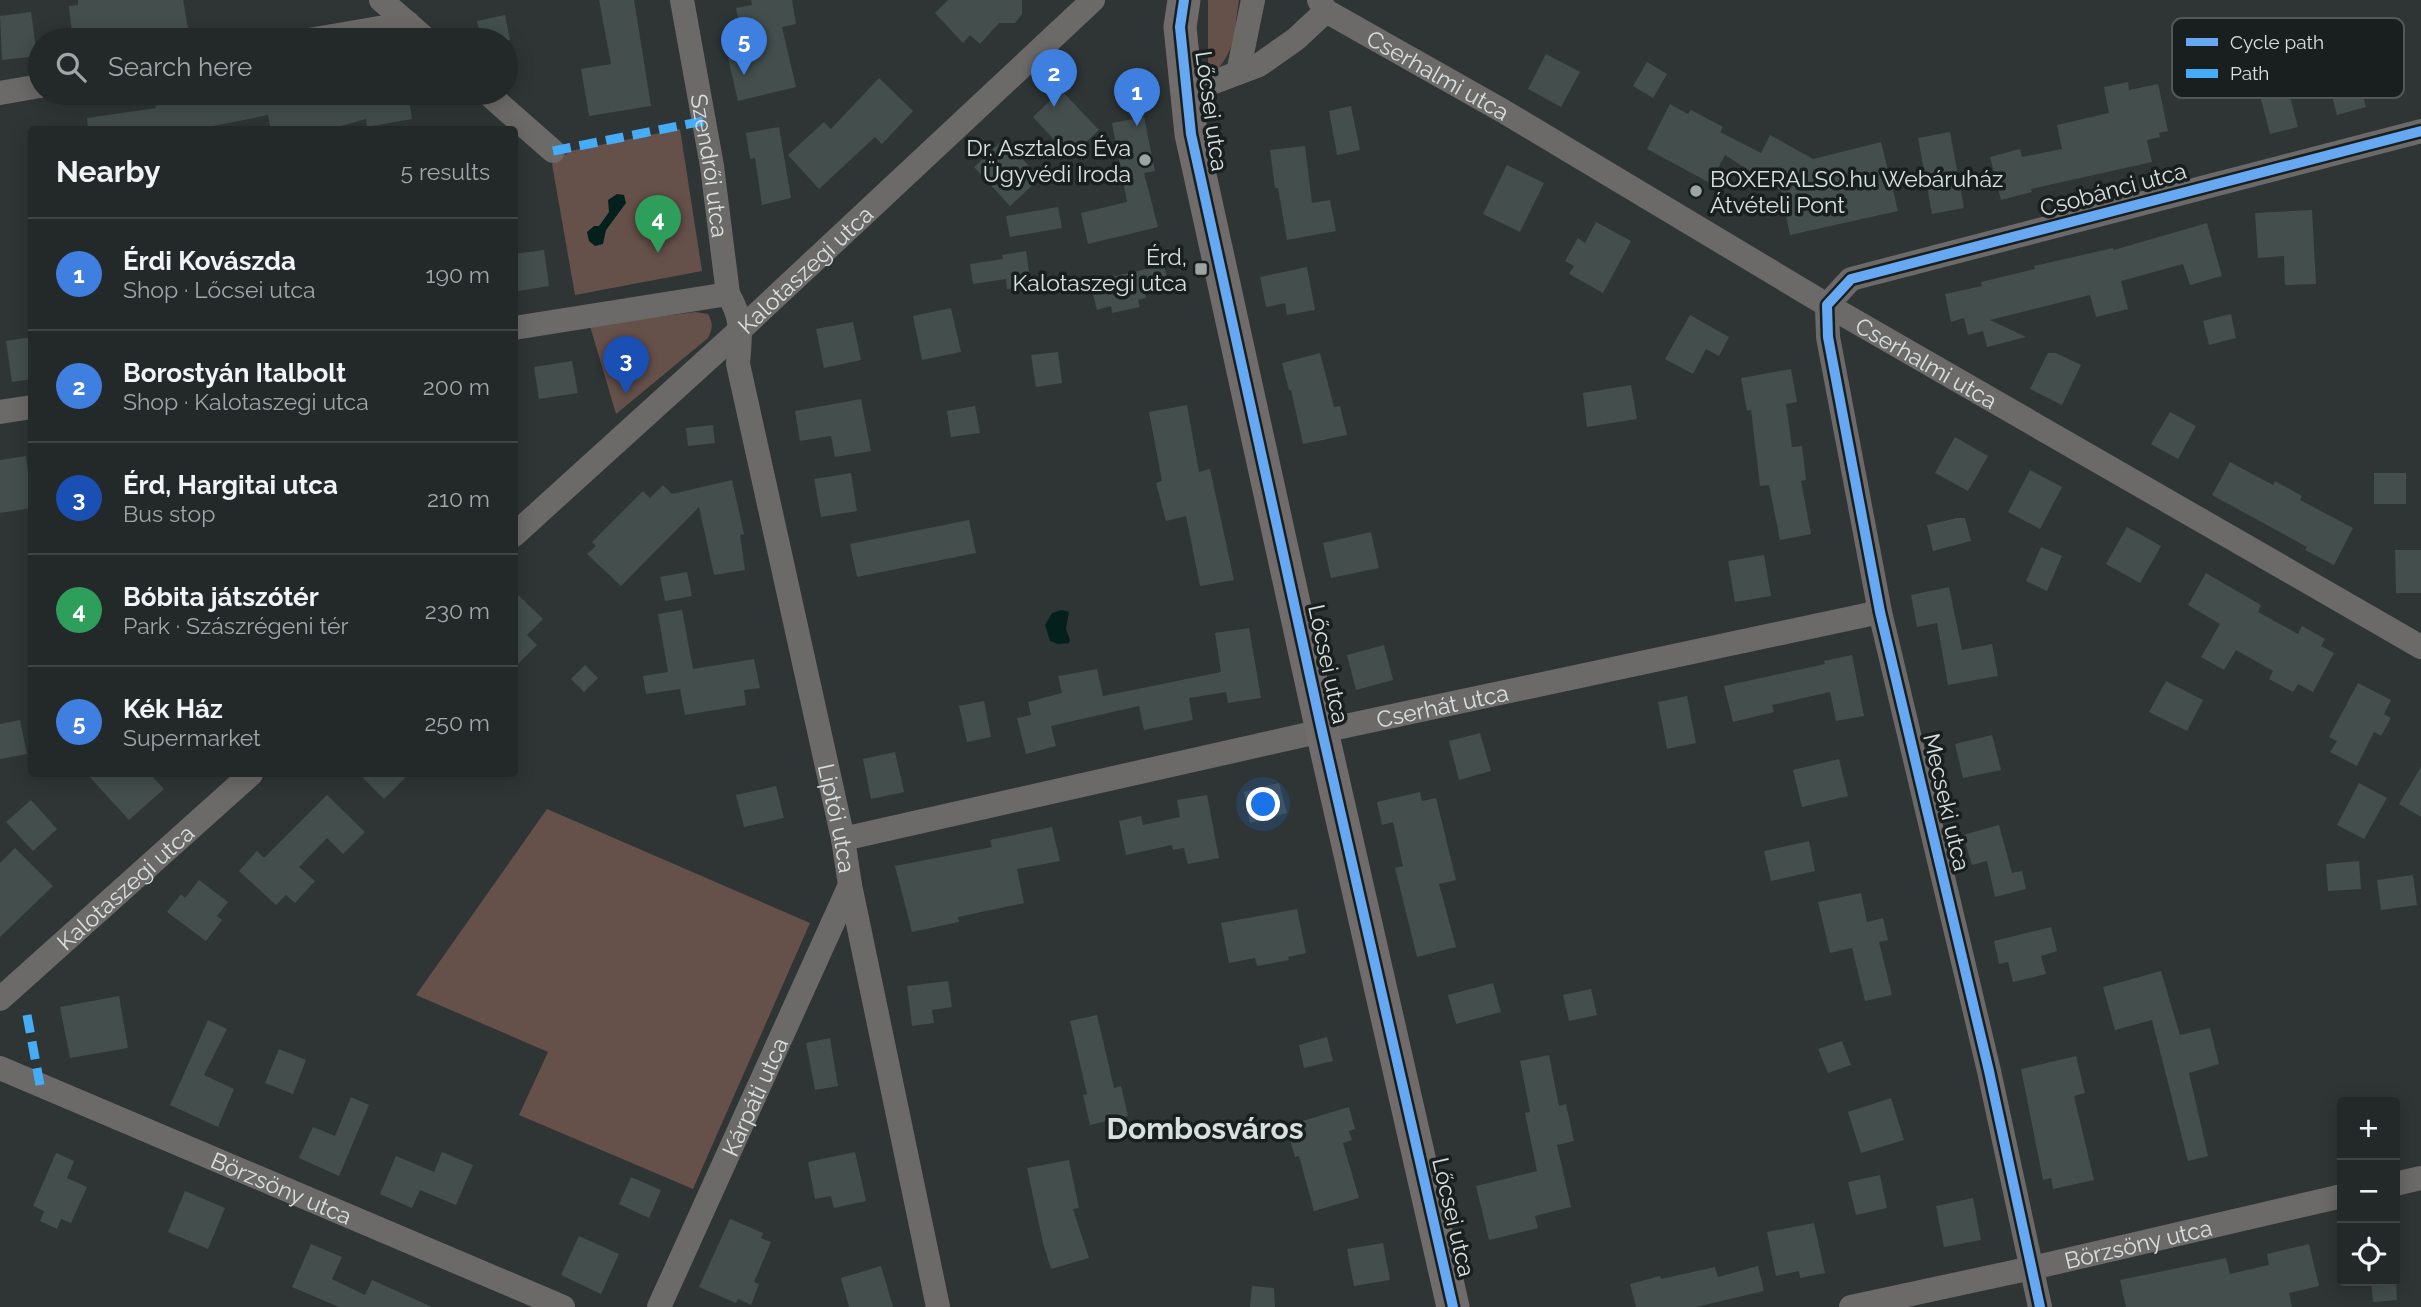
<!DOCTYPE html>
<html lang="en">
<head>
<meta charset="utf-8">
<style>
  :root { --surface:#232828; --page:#2f3434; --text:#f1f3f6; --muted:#a3a6a8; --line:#404445; --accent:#d93025 }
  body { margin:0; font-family:Raleway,sans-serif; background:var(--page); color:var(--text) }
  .controls { position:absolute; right:21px; bottom:21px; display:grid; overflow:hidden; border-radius:7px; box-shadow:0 4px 18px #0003 }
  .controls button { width:63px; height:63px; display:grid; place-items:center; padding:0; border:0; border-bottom:2px solid var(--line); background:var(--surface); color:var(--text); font:35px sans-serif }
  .you { position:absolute; left:1264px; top:805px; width:24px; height:24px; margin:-18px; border:5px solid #fff; border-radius:50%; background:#1a73e8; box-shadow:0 0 0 10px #1a73e833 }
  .badge { display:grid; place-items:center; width:46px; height:46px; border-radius:50%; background:var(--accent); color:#fff; font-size:23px; font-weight:700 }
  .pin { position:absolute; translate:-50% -58px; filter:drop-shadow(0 2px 4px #0008) }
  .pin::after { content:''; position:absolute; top:37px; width:24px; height:21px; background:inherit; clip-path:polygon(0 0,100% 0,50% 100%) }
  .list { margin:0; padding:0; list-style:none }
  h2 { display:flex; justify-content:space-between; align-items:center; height:91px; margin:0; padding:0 28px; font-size:30px }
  h2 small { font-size:23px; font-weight:400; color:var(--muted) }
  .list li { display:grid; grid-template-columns:46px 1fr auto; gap:21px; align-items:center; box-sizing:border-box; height:112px; padding:0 28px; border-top:2px solid var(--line) }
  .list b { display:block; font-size:26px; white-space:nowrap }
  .list p { margin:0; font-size:23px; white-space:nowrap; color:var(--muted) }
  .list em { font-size:23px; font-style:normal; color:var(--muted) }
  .icon { flex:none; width:38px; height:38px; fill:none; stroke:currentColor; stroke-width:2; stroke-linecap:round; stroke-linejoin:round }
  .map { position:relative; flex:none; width:2421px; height:1307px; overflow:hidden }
  .search { position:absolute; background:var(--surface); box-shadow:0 4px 18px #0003; left:28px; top:28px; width:490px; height:77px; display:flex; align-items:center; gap:18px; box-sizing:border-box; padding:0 24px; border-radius:38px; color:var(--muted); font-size:26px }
  .panel { position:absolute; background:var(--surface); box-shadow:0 4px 18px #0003; left:28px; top:126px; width:490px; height:651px; border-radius:7px }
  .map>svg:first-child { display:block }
  .green { fill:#66504a }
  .water { fill:#04201d }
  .building { fill:#434e4d }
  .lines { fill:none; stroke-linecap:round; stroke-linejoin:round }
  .street { stroke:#6c6a69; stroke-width:24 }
  .secondary { stroke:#6f6c6b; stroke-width:33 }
  .quiet { stroke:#46acf6; stroke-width:9; stroke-dasharray:18 9; stroke-linecap:butt }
  .cycleway-casing { stroke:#191e1e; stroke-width:15 }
  .cycleway { stroke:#66a8f1; stroke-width:10 }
  .poi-dot { fill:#9da4a4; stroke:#191e1e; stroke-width:2.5 }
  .labels { text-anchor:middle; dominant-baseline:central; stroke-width:7; stroke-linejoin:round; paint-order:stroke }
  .street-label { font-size:23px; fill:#d8e0df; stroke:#191e1e }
  .poi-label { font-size:23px; fill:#d8e0df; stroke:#191e1e; text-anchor:end }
  .district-label { font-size:30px; font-weight:bold; fill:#d8e0df; stroke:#191e1e }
  .key { fill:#191e1e; stroke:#525858; stroke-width:2 }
  .key-label { font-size:19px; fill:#d8e0df }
</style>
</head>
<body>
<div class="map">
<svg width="2421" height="1307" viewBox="0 0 2421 1307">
  <rect width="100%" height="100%" fill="#2f3535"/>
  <!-- green -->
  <g class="green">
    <path d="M1208,0H1239C1234,29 1237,48 1216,71L1208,67Z"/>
    <polygon points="680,129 702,271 575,295 552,164 570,151"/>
    <path d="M695,312L708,314C713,323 713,328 708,338L616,414L590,326Z"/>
    <polygon points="547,809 810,923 693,1189 519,1115 548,1052 416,995"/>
  </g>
  <!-- water -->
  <g class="water">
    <polygon points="617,194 624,195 626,203 606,230 603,244 595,246 589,241 587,232 594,226 599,226 609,212 608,200"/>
    <polygon points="1062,610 1069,612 1066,629 1070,640 1069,643 1058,644 1050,641 1045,625 1052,613"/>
  </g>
  <!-- building -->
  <g class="building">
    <polygon points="78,0 183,0 189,33 148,40 86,40 85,33 72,34 69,6 78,5"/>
    <polygon points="599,0 634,0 651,106 589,116 581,69 611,64"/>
    <polygon points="751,0 792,0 796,24 782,27 796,87 738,101 728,58 745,54 736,8 752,5"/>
    <polygon points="948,0 1022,0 1022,14 1015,23 999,23 980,44 970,35 963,43 935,13"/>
    <polygon points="31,12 37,56 2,60 0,16"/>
    <polygon points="505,15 510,40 482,40 477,21"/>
    <polygon points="1546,54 1580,72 1561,107 1528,89"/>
    <polygon points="1647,62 1667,74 1653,98 1633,86"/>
    <polygon points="2355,66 2366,107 2337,115 2326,73"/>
    <polygon points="879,78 913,111 882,144 875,137 819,189 788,155 824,122 831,129"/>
    <polygon points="2286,81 2298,127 2270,134 2258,88"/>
    <polygon points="2128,82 2129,90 2158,84 2168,131 2159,133 2160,137 2147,140 2152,162 2031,189 2032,192 2001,200 1990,157 2020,149 2022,157 2062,149 2057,125 2109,113 2104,87"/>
    <polygon points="1061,90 1099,130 1070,157 1033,117"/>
    <polygon points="222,93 283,93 286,105 328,93 408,93 412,119 367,127 366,119 327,130 271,130 268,115 213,126 213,130 88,130 87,118 156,108 155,106"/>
    <polygon points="1670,104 1688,114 1691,110 1723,127 1720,132 1761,153 1770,135 1813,159 1881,142 1898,211 1790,235 1781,191 1725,155 1710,183 1647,149"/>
    <polygon points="1351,106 1360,150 1337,155 1329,111"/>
    <polygon points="1144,117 1155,171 1144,173 1158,227 1088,244 1081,213 1127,202 1112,123"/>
    <polygon points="779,127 791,198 762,205 755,158 750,159 746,133"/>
    <polygon points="1950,132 1964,208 1932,214 1918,138"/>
    <polygon points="1004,139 1040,178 1010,206 974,167"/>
    <polygon points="1305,146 1312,203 1330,200 1336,231 1287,240 1278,188 1275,188 1270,150"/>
    <polygon points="1507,165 1544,183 1520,232 1483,214"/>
    <polygon points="1058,207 1062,228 1010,237 1006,216"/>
    <polygon points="2312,210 2316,284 2285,285 2284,256 2258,258 2255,213"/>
    <polygon points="1596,222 1631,241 1603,293 1569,274 1574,266 1565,261 1578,238 1585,243"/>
    <polygon points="2207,223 2222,276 2190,285 2183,264 2121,281 2128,309 2096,317 2090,295 1990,320 2026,337 1987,347 1983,331 1968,335 1964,318 1951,322 1945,294 1982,286 1981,282 2035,269 2034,266 2113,248 2114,250"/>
    <polygon points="544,250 549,286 518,291 514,254"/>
    <polygon points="1026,251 1031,285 1007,289 1006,279 973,284 970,264 1003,259 1002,255"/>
    <polygon points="1164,265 1169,286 1145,292 1146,298 1138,300 1140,307 1112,313 1111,306 1097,310 1090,282"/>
    <polygon points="1307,267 1315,310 1287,315 1285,303 1266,307 1260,277"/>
    <polygon points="951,308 961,352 922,360 913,316"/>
    <polygon points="2231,314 2236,338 2209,345 2203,321"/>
    <polygon points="1690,315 1729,337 1719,356 1706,349 1693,374 1665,359"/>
    <polygon points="853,322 861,360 824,368 816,329"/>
    <polygon points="32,337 32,379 12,382 6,341"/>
    <polygon points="1058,352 1062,383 1036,387 1031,355"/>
    <polygon points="1320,353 1334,407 1340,406 1347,435 1303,444 1291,390 1289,390 1282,363"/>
    <polygon points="2048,353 2056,353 2081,365 2062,405 2030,389"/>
    <polygon points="572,361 578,393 539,399 534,367"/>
    <polygon points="1791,369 1797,402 1786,404 1792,447 1802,446 1806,480 1801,481 1811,534 1780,540 1769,485 1760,486 1751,410 1747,411 1741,378"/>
    <polygon points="1631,385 1637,419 1587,427 1583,393"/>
    <polygon points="861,399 871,451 835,457 831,436 800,441 795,411"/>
    <polygon points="1187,405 1199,472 1210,469 1234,580 1200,586 1186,516 1166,521 1156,483 1162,481 1149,412"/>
    <polygon points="975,406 980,433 951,437 947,411"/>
    <polygon points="2170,412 2196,426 2178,459 2151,444"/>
    <polygon points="713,425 715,443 688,446 686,428"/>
    <polygon points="1955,437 1988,456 1968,491 1935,473"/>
    <polygon points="26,456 32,508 0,513 0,460"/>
    <polygon points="2230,462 2273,485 2275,481 2302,496 2300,500 2353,528 2334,565 2305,550 2307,547 2212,495"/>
    <polygon points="2030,470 2062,487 2040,529 2008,512"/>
    <polygon points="851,473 857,511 821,517 814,479"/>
    <rect x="2374" y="473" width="32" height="31"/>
    <polygon points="732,480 744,534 740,535 745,570 714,575 699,507 621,586 587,554 596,546 592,542 643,491 650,498 663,485 672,494"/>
    <polygon points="1957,518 1965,518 1971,541 1933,551 1927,525"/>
    <polygon points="969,520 976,553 857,577 850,544"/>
    <polygon points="2127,527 2161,546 2140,583 2106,564"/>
    <polygon points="1371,532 1379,568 1331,578 1323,543"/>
    <polygon points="2041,547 2062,556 2047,591 2026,581"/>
    <polygon points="2395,550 2421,550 2421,593 2396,593"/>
    <polygon points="1764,555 1771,596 1735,602 1728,561"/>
    <polygon points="687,572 692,596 665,601 660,577"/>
    <polygon points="2206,573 2261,605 2258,612 2298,634 2302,626 2325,639 2321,646 2334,653 2313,692 2298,684 2293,692 2269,679 2273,671 2236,650 2224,670 2201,657 2220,624 2188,605"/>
    <polygon points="1949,587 1962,650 1992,644 1998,676 1948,685 1937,623 1917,627 1911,595"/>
    <polygon points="514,591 543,619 527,635 537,645 514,668"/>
    <polygon points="682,610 693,669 754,659 760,688 744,690 746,705 685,715 680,689 646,694 643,676 668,672 658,614"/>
    <polygon points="1249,628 1261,698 1228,703 1226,692 1189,698 1193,720 1144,730 1139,706 1051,726 1056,746 1026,754 1017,718 1031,715 1028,702 1062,693 1058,676 1097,669 1103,696 1221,672 1215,633"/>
    <polygon points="1384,645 1393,680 1356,690 1347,655"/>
    <polygon points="1852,655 1864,716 1836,721 1830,692 1772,705 1774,712 1733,722 1724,686 1825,664 1824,661"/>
    <polygon points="585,665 598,678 584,692 571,679"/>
    <polygon points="2166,681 2203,700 2187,731 2149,712"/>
    <polygon points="2358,683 2391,700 2384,714 2391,718 2381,736 2374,732 2357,766 2330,752 2337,741 2329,737"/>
    <polygon points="1687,696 1696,743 1667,749 1658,702"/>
    <polygon points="984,701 991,737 967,742 959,706"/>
    <polygon points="20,720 27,754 0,759 0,724"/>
    <polygon points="1480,733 1491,771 1459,780 1449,741"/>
    <polygon points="1992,735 2001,770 1963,778 1955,744"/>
    <polygon points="895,752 904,792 871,799 863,759"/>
    <polygon points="1839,759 1848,796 1802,807 1793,770"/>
    <polygon points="2421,767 2421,817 2399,804"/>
    <polygon points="87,774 150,774 164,789 129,820"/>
    <polygon points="359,774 409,774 384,799"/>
    <polygon points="1279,783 1287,813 1250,823 1244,792"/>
    <polygon points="2359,783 2387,798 2364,839 2337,825"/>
    <polygon points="776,786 784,818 744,827 736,795"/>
    <polygon points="1420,792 1422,801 1436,798 1456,880 1439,884 1456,947 1417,957 1395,868 1403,866 1393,822 1382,825 1377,802"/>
    <polygon points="327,795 365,832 343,854 327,838 299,867 315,881 295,903 286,895 276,905 239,871 257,851 264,858"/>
    <polygon points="1207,795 1219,858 1188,864 1184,848 1173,850 1172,845 1126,855 1119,821 1141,816 1143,825 1180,817 1177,800"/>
    <polygon points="31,800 57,829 33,851 6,822"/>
    <polygon points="1999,825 2012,873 2022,871 2026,889 1995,897 1987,861 1972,865 1963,835"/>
    <polygon points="1052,827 1060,861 1017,869 1024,903 958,917 959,922 912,932 895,866 992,847 990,840"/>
    <polygon points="1809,841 1815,871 1771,881 1764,851"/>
    <polygon points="15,848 53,886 0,937 0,863"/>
    <polygon points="2359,861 2361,889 2328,891 2326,864"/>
    <polygon points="2413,875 2417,905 2381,910 2377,880"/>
    <polygon points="199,880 228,902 217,916 222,920 206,941 167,912 181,894 185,898"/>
    <polygon points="1861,893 1867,922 1883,918 1888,940 1879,942 1892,995 1865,1001 1852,948 1830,953 1818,902"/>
    <polygon points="1297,909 1306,953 1288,957 1289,960 1257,966 1255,958 1229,963 1221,923"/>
    <polygon points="2051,927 2057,951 2041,956 2046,974 2013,982 2008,962 1999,964 1994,941"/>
    <polygon points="2161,971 2180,1035 2210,1028 2219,1064 2189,1073 2208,1156 2188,1161 2152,1020 2115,1030 2103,987"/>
    <polygon points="948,981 952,1007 932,1010 934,1023 912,1026 907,986"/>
    <polygon points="1493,983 1501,1012 1456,1024 1448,995"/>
    <polygon points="1591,989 1597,1015 1569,1021 1563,995"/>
    <polygon points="119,996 128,1048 70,1058 60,1007"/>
    <polygon points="1097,1015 1114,1088 1121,1086 1128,1116 1090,1125 1083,1095 1087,1094 1070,1021"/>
    <polygon points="208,1020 227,1029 204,1075 234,1089 218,1127 170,1105"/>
    <polygon points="1327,1037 1333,1061 1304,1068 1299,1045"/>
    <polygon points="830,1038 838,1086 815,1090 806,1043"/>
    <polygon points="1842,1041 1851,1065 1828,1073 1818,1049"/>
    <polygon points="279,1049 306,1060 293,1094 265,1083"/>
    <polygon points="1549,1055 1559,1106 1566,1104 1574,1141 1557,1145 1571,1207 1535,1216 1538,1228 1489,1240 1476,1186 1537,1171 1525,1113 1530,1112 1520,1061"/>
    <polygon points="2076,1056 2085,1093 2074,1096 2094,1180 2053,1189 2051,1178 2043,1180 2021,1069"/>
    <polygon points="351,1097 369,1105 339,1176 299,1158 313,1127 335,1136"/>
    <polygon points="1891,1098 1904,1140 1861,1153 1848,1112"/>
    <polygon points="1349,1107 1355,1129 1349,1131 1352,1140 1343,1143 1359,1198 1314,1211 1299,1156 1295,1157 1286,1126"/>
    <polygon points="442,1152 473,1165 456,1205 420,1190 412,1208 380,1194 396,1156 434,1172"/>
    <polygon points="855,1152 866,1201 834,1208 831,1196 815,1199 808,1162"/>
    <polygon points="56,1153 74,1161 67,1178 87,1187 71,1223 61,1219 57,1229 40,1221 44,1211 33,1206"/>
    <polygon points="1069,1160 1079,1208 1073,1209 1089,1258 1051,1269 1043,1243 1027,1168"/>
    <polygon points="1880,1175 1887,1208 1856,1215 1848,1182"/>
    <polygon points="631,1177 661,1190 649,1218 619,1204"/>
    <polygon points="185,1191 225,1208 208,1249 168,1232"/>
    <polygon points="1973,1198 1981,1240 1944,1247 1936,1206"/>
    <polygon points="730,1219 763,1233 761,1238 771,1242 754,1282 759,1284 751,1305 738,1299 736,1303 699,1287"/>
    <polygon points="1814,1223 1825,1273 1800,1278 1799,1271 1776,1276 1767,1232"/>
    <polygon points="579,1236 619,1254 601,1294 561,1275"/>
    <polygon points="1383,1243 1390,1280 1354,1286 1347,1249"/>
    <polygon points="311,1244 342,1257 332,1279 365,1295 372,1280 432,1307 339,1307 292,1287"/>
    <polygon points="2309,1244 2319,1286 2289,1293 2292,1307 2126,1307 2120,1280 2226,1258 2230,1274 2269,1265 2267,1254"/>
    <polygon points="881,1266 893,1307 849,1307 841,1278"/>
    <polygon points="1758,1266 1764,1291 1696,1307 1636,1307 1630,1284 1660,1276 1661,1279 1715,1267 1718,1277"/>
    <polygon points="2371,1281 2396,1281 2397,1300 2373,1302"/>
    <polygon points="1252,1286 1274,1288 1275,1307 1250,1307"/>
  </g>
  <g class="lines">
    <!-- street -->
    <g class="street">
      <polyline points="381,0 427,40"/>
      <path id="s1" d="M682,0L712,166L728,294C744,321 740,334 738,364L843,839L850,885L938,1307"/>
      <path id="s2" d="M1319,0L1326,11L1503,111L1827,305L2421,647"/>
      <polyline points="309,40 408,23"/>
      <polyline points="1238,73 1253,0"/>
      <polyline points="0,93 40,86"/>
      <polyline points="487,93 553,151"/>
      <polyline points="1185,93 1259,65 1296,39 1326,11"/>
      <polyline points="514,328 728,294"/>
      <polyline points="0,412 32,407"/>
      <path id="s3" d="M514,535L740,330L1093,0"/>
      <path id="s4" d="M843,839L1322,731L1880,612"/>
      <path id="s5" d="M0,999L251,774"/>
      <path id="s6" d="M0,1068L563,1307"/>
      <polyline points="2395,1184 2421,1178"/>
      <path id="s7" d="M659,1307L850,885"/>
      <path id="s8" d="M1851,1307L2032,1268L2342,1196"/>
      <polyline points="2040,1307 1989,1071 1880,612 1828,337 1827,305 1851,279 2421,131"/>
    </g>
    <!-- secondary -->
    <polyline class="secondary" points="1184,0 1180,27 1191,134 1322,731 1453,1307"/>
    <!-- quiet -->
    <g class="quiet">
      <polyline points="553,151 704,121"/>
      <polyline points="27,1015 40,1085"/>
    </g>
    <!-- cycleway casing -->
    <g class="cycleway-casing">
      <g id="cycleway">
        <polyline points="1184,0 1180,27 1191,134 1322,731 1453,1307"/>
        <polyline points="2040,1307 1989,1071 1880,612 1828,337 1827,305 1851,279 2421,131"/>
      </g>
    </g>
    <!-- cycleway -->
    <use href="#cycleway" class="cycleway"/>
  </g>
  <!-- markers -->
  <g class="poi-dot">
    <circle cx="1145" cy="160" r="7"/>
    <circle cx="1696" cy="191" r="7"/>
    <rect x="1194" y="262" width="14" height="14" rx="3.5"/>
  </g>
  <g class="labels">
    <!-- street labels -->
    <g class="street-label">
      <text stroke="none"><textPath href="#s2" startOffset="142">Cserhalmi utca</textPath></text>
      <text transform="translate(1212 111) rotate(82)">Lőcsei utca</text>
      <text stroke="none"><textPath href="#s1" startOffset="168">Szendrői utca</textPath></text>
      <text transform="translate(2113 189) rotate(-15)">Csobánci utca</text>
      <text stroke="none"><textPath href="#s3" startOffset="394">Kalotaszegi utca</textPath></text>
      <text stroke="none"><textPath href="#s2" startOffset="709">Cserhalmi utca</textPath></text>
      <text transform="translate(1329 664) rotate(78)">Lőcsei utca</text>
      <text stroke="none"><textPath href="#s4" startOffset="614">Cserhát utca</textPath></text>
      <text transform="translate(1947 802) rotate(77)">Mecseki utca</text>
      <text stroke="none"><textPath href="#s1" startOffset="835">Liptói utca</textPath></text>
      <text stroke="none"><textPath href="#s5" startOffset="168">Kalotaszegi utca</textPath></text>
      <text stroke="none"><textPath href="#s7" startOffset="231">Kárpáti utca</textPath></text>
      <text stroke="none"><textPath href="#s6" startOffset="306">Börzsöny utca</textPath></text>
      <text transform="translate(1454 1217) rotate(77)">Lőcsei utca</text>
      <text stroke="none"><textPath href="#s8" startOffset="294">Börzsöny utca</textPath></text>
    </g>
    <!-- poi labels -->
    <g class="poi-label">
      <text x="1131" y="147">Dr. Asztalos Éva<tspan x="1131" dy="26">Ügyvédi Iroda</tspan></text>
      <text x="1710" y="178" text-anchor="start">BOXERALSO.hu Webáruház<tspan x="1710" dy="26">Átvételi Pont</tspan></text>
      <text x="1187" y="256">Érd,<tspan x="1187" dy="26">Kalotaszegi utca</tspan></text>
    </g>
    <!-- district labels -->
    <g class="district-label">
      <text x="1205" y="1128">Dombosváros</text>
    </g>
  </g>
  <!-- legend -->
  <rect x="2172" y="18" width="232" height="80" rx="10" class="key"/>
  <rect x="2186" y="38" width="32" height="8" fill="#66a8f1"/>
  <rect x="2186" y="69" width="32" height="9" fill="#46acf6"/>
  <g class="key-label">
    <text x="2230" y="49">Cycle path</text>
    <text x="2230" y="80">Path</text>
  </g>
</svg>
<div class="controls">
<button>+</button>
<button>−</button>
<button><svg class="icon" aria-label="locate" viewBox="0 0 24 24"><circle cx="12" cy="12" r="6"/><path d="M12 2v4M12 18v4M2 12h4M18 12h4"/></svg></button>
</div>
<div class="you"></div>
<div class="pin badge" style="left:1137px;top:126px;background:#3f7fe0">1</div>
<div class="pin badge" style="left:1054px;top:107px;background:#3f7fe0">2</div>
<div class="pin badge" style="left:626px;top:394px;background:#1a4fb4">3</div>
<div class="pin badge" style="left:658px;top:253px;background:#2e9e5b">4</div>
<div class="pin badge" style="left:744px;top:75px;background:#3f7fe0">5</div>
<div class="search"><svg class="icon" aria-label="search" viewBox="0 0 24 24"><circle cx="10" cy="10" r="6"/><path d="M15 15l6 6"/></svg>Search here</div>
<section class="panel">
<h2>Nearby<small>5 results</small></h2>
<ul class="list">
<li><span class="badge" style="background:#3f7fe0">1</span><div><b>Érdi Kovászda</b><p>Shop · Lőcsei utca</p></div><em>190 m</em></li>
<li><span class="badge" style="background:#3f7fe0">2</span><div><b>Borostyán Italbolt</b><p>Shop · Kalotaszegi utca</p></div><em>200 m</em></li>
<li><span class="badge" style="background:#1a4fb4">3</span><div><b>Érd, Hargitai utca</b><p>Bus stop</p></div><em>210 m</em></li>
<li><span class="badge" style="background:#2e9e5b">4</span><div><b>Bóbita játszótér</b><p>Park · Szászrégeni tér</p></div><em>230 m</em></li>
<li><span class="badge" style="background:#3f7fe0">5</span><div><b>Kék Ház</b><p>Supermarket</p></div><em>250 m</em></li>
</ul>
</section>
</div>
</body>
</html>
